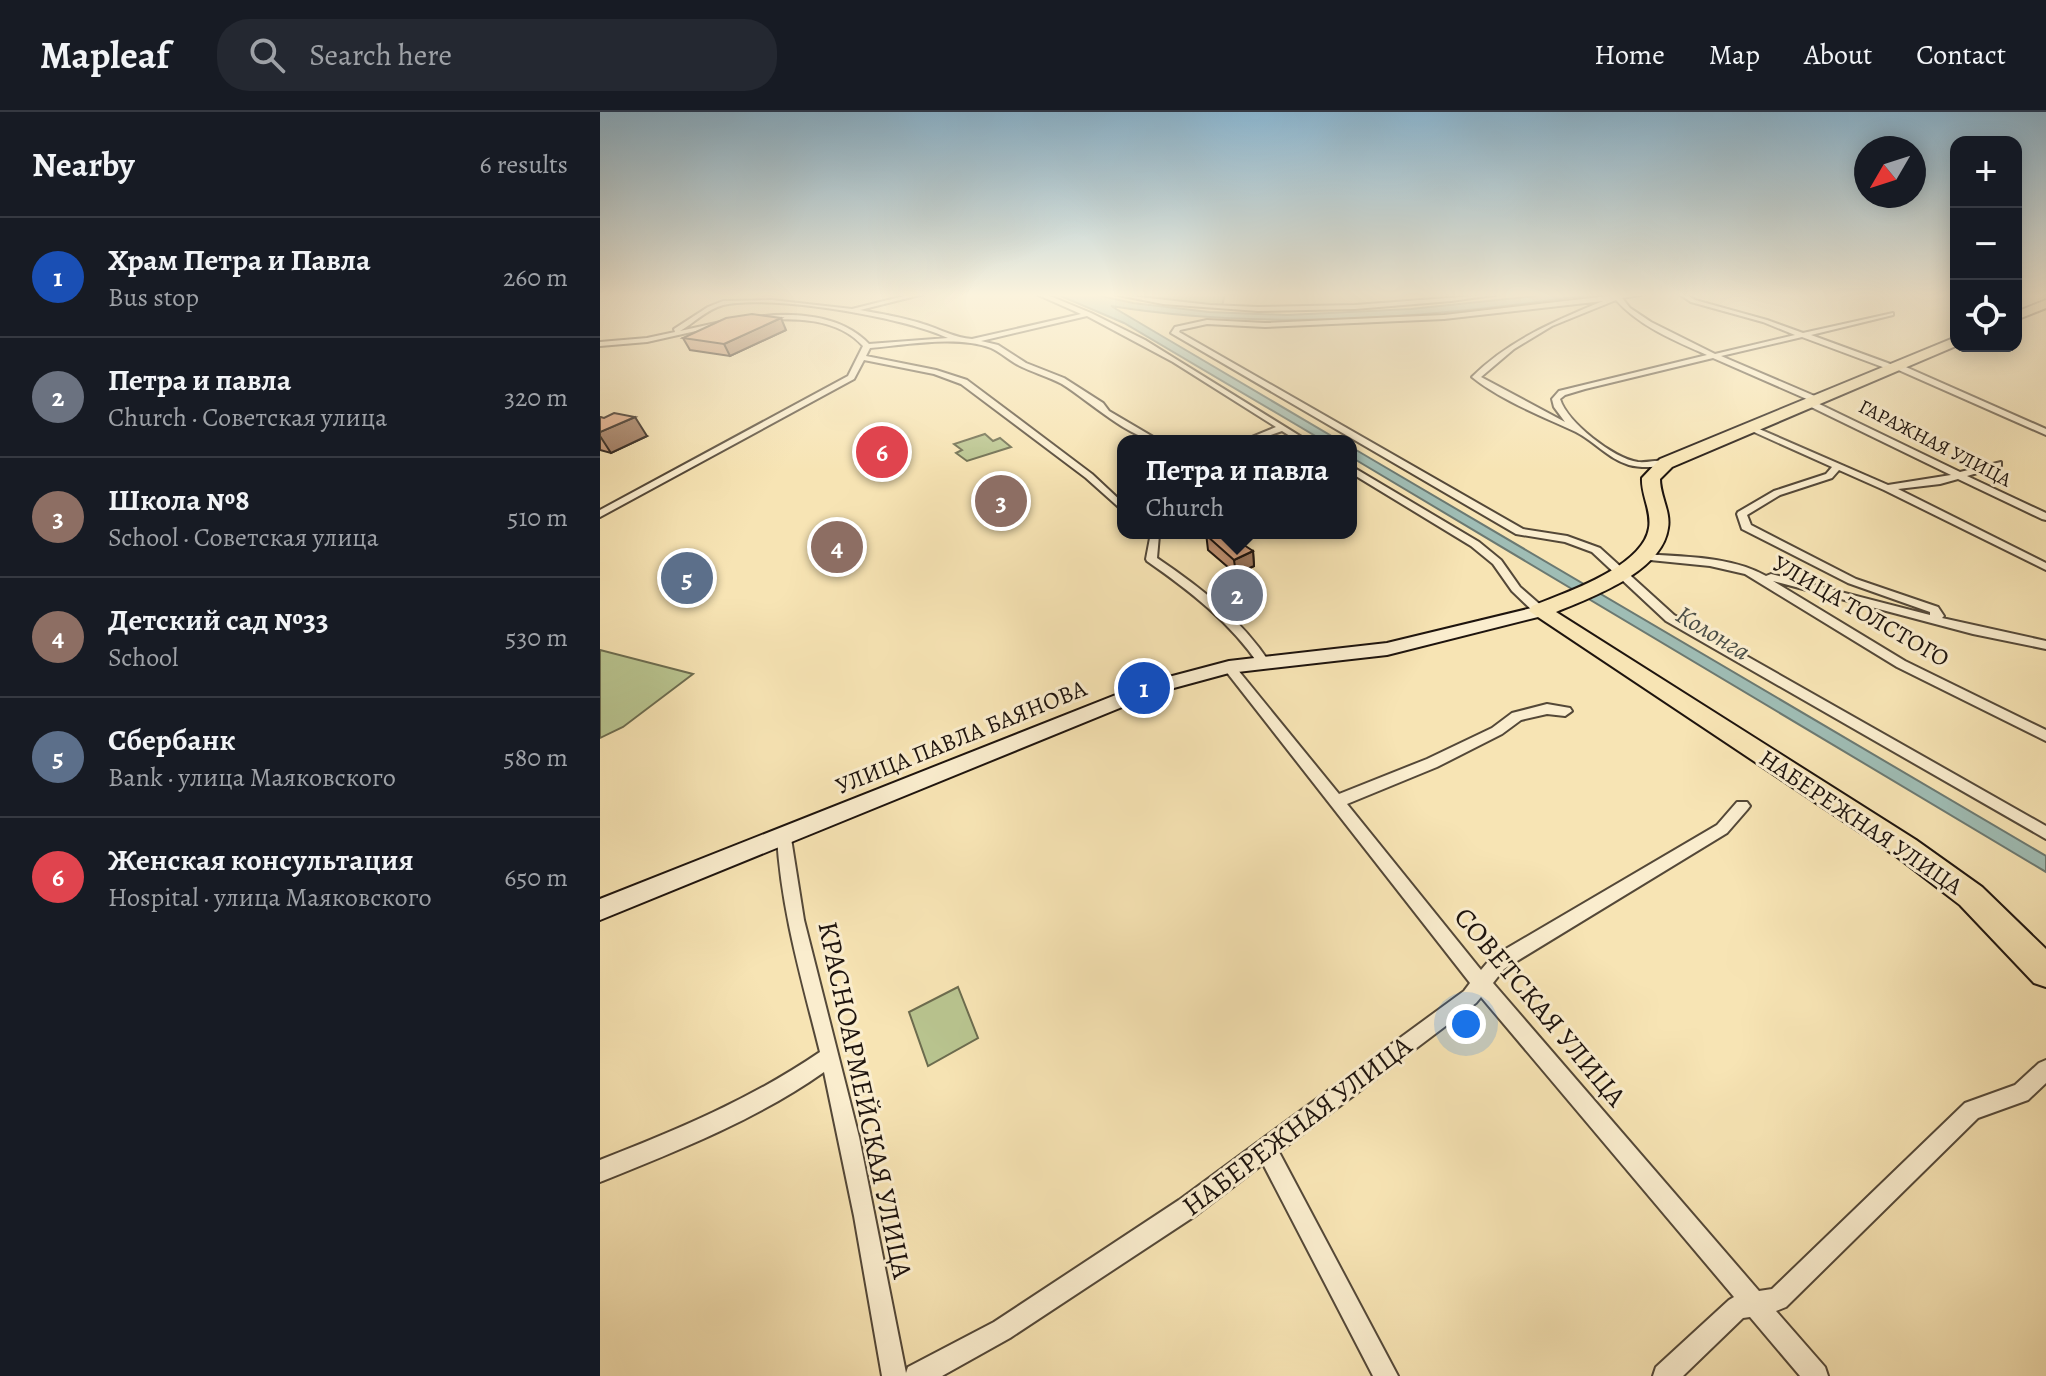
<!DOCTYPE html>
<html lang="en">
<head>
<meta charset="utf-8">
<style>
  :root { --surface:#171b24; --page:#242831; --text:#f1f3f6; --muted:#9ea1a6; --line:#363941; --accent:#c59692 }
  body { margin:0; font-family:Alegreya,serif; background:var(--page); color:var(--text) }
  .controls { position:absolute; right:24px; top:24px; display:grid; overflow:hidden; border-radius:16px; box-shadow:0 4px 20px #0003 }
  .controls button { width:72px; height:72px; display:grid; place-items:center; padding:0; border:0; border-bottom:2px solid var(--line); background:var(--surface); color:var(--text); font:40px sans-serif }
  .compass { position:absolute; left:1254px; top:24px; width:72px; height:72px; border-radius:50%; background:var(--surface); box-shadow:0 4px 20px #0003; rotate:231deg }
  .you { position:absolute; left:866px; top:912px; width:28px; height:28px; margin:-20px; border:6px solid #fff; border-radius:50%; background:#1a73e8; box-shadow:0 0 0 12px #1a73e833 }
  .badge { display:grid; place-items:center; width:52px; height:52px; border-radius:50%; background:var(--accent); color:#fff; font-size:26px; font-weight:700 }
  .pin { position:absolute; translate:-50% -50%; border:4px solid #fff; box-shadow:0 2px 8px #0006 }
  .popup { position:absolute; left:517px; top:323px; width:240px; height:104px; box-sizing:border-box; display:grid; place-content:center; border-radius:16px; background:var(--surface); filter:drop-shadow(0 2px 6px #0005); font-size:26px; white-space:nowrap; color:var(--muted) }
  .popup b { font-size:30px; color:var(--text) }
  .popup::after { content:''; position:absolute; left:50%; top:100%; margin-left:-16px; border:16px solid transparent; border-top-color:var(--surface) }
  .list { margin:0; padding:0; list-style:none }
  h2 { display:flex; justify-content:space-between; align-items:center; height:104px; margin:0; padding:0 32px; font-size:34px }
  h2 small { font-size:26px; font-weight:400; color:var(--muted) }
  .list li { display:grid; grid-template-columns:52px 1fr auto; gap:24px; align-items:center; box-sizing:border-box; height:120px; padding:0 32px; border-top:2px solid var(--line) }
  .list b { display:block; font-size:30px; white-space:nowrap }
  .list p { margin:0; font-size:26px; white-space:nowrap; color:var(--muted) }
  .list em { font-size:26px; font-style:normal; color:var(--muted) }
  .icon { flex:none; width:44px; height:44px; fill:none; stroke:currentColor; stroke-width:2; stroke-linecap:round; stroke-linejoin:round }
  .map { position:relative; flex:none; width:1446px; height:1264px; overflow:hidden }
  header { display:flex; align-items:center; gap:48px; box-sizing:border-box; height:112px; padding:0 40px; background:var(--surface); border-bottom:2px solid var(--line) }
  header strong { font-size:38px }
  nav { display:flex; gap:44px; margin-inline-start:auto; font-size:28px }
  .search { width:560px; height:72px; background:var(--page); display:flex; align-items:center; gap:20px; box-sizing:border-box; padding:0 28px; border-radius:32px; color:var(--muted); font-size:30px }
  main { display:flex }
  aside { flex:1; background:var(--surface) }
  .map>svg:first-child { display:block }
  .green { fill:#b9c590; stroke:#6c6c4f; stroke-width:2 }
  .water { fill:#9fbdb5; stroke:#6b7972; stroke-width:2 }
  .lines { fill:none; stroke-linecap:round; stroke-linejoin:round }
  .street-casing { stroke:#544838; stroke-width:4 }
  .secondary-casing { stroke:#1e140e; stroke-width:4 }
  .highway-casing { stroke:#1e140e; stroke-width:4 }
  .street { fill:#faedce; fill-rule:evenodd }
  .secondary { fill:#faedce; fill-rule:evenodd }
  .highway { fill:#f7e4b4; fill-rule:evenodd }
  .wall { fill:#bf9070; stroke:#1e140e; stroke-width:2 }
  .shaded-wall { fill:#9b755b; stroke:#1e140e; stroke-width:2 }
  .building { fill:#dea782; stroke:#1e140e; stroke-width:2 }
  .labels { text-anchor:middle; dominant-baseline:central; stroke-width:6; stroke-linejoin:round; paint-order:stroke }
  .far-street-label { font-size:20px; fill:#1e140e; stroke:#faedce }
  .street-label { font-size:24px; fill:#1e140e; stroke:#faedce }
  .water-label { font-size:26px; font-style:italic; fill:#4b4f48; stroke:#faedce }
  .near-street-label { font-size:28px; fill:#1e140e; stroke:#faedce }
</style>
</head>
<body>
<header>
<strong>Mapleaf</strong>
<div class="search"><svg class="icon" aria-label="search" viewBox="0 0 24 24"><circle cx="10" cy="10" r="6"/><path d="M15 15l6 6"/></svg>Search here</div>
<nav><a>Home</a><a>Map</a><a>About</a><a>Contact</a></nav>
</header>
<main>
<aside>
<h2>Nearby<small>6 results</small></h2>
<ul class="list">
<li><span class="badge" style="background:#1a4fb4">1</span><div><b>Храм Петра и Павла</b><p>Bus stop</p></div><em>260 m</em></li>
<li><span class="badge" style="background:#6b7280">2</span><div><b>Петра и павла</b><p>Church · Советская улица</p></div><em>320 m</em></li>
<li><span class="badge" style="background:#8d6e63">3</span><div><b>Школа №8</b><p>School · Советская улица</p></div><em>510 m</em></li>
<li><span class="badge" style="background:#8d6e63">4</span><div><b>Детский сад №33</b><p>School</p></div><em>530 m</em></li>
<li><span class="badge" style="background:#5c6f8a">5</span><div><b>Сбербанк</b><p>Bank · улица Маяковского</p></div><em>580 m</em></li>
<li><span class="badge" style="background:#e0444e">6</span><div><b>Женская консультация</b><p>Hospital · улица Маяковского</p></div><em>650 m</em></li>
</ul>
</aside>
<div class="map">
<svg width="1446" height="1264" viewBox="0 0 1446 1264">
  <rect width="100%" height="100%" fill="#f7e4b4"/>
  <filter id="stains"><feTurbulence type="fractalNoise" baseFrequency=".0025" numOctaves="4"/><feColorMatrix values="0 0 0 0 .2 0 0 0 0 .09 0 0 0 0 .02 0 0 0 .5 -.17"/></filter>
  <radialGradient id="worn" r=".72"><stop offset=".6" stop-color="#630" stop-opacity="0"/><stop offset="1" stop-color="#630" stop-opacity=".3"/></radialGradient>
  <!-- green -->
  <g class="green">
    <polygon points="522,182 625,182 622,194"/>
    <polygon points="385,322 393,329 400,326 411,335 367,349 356,341 362,338 354,332"/>
    <polygon points="0,538 93,562 23,615 0,626"/>
    <polygon points="358,875 378,926 328,954 309,900"/>
  </g>
  <!-- water -->
  <g class="water">
    <path d="M456,182H492L533,191L609,200L687,203L811,197L954,182H997C836,205 672,220 511,194L740,329H724L524,211Z"/>
    <polygon points="751,335 1446,744 1446,760 751,345"/>
  </g>
  <g class="lines">
    <!-- street casing -->
    <g class="street-casing">
      <g id="street">
        <path d="M312,182H324L260,198C281,202 302,205 323,212C340,217 355,226 372,227L481,202L436,182H445L491,201L545,228L708,329H698L682,319L654,329H642L676,315L573,250L487,204L381,229L398,233L426,251L464,266L503,291L509,299L560,329C532,329 488,288 462,272C449,265 435,261 422,255C411,250 402,241 391,236C357,223 306,233 270,236L266,244L336,258L367,268L492,362L523,391V399L486,366L361,272L334,262L264,248L254,267L0,405V398L248,264L263,234C237,205 194,206 157,208L155,205C193,200 241,202 269,232L348,226C305,205 169,182 123,193C107,197 94,211 80,219L125,209L127,212L47,230L0,234V230L47,226L75,220L74,217L108,195L123,189L172,188L252,197Z"/>
        <polygon points="513,182 610,193 658,195 755,193 901,182 851,189 755,197 658,199 563,192"/>
        <path d="M1026,182H1046L1022,186L1030,196L1051,210L1115,242L1195,223L1163,210L1091,190L1079,182H1086L1095,188L1167,208L1203,221L1293,201V203L1211,223L1293,253L1299,252L1446,317V323L1294,256L1288,257L1202,225L1121,244L1217,285V289H1213L1360,360L1401,350V354L1367,364L1446,401V408L1442,407L1358,367L1340,372L1298,377L1446,451V458L1284,378L1239,358L1232,366L1180,383L1147,403L1151,413L1256,467L1338,495L1344,504L1342,506L1446,529V537L1373,522L1173,469L1305,549L1446,618V629L1297,555L1145,462L1110,454L1040,447L1039,445L1044,442C1083,445 1131,444 1166,464L1171,462L1330,503V500L1248,471L1142,417L1137,402L1138,400L1174,379L1226,362L1232,355L1143,315L1150,313L1288,373L1351,363L1205,292V288H1209L1113,246L985,277L965,283L960,287C967,310 1014,347 1038,350C1049,351 1058,347 1069,349L1071,351C1061,356 1040,356 1029,353C1007,346 994,329 976,320C942,304 902,289 872,265C909,228 955,209 1003,189L844,207L665,215L607,212L580,218L579,220L923,417L967,424L1000,436L1074,503L1446,714V727L1066,509L992,440L965,430L916,422L571,221L575,215L607,208L665,211L844,203ZM1016,188C1039,214 1075,229 1107,243L959,279L952,287L954,295L965,310L881,265L914,237L952,214Z"/>
        <polygon points="751,354 879,430 901,448 920,475 944,496 944,502 936,502 912,479 893,452 871,434 751,361"/>
        <path d="M545,421L559,423L557,446C600,475 641,507 670,551L668,554H660C630,510 590,479 547,449L546,447L550,426Z"/>
        <path d="M629,551L633,552L739,682L827,647L892,616L912,601L947,592L970,596L972,599L965,604L947,602L921,608L902,622L837,655L747,692L881,858L892,845L1117,713L1137,690H1147L1150,694L1147,698L1127,721L904,857L893,871L1159,1179L1172,1177L1365,991L1415,973L1439,951L1446,948V971L1428,988L1378,1006L1186,1195L1176,1199L1225,1255L1228,1264H1200L1150,1205L1143,1206L1083,1264H1053L1056,1255L1129,1188L1134,1185L881,885L876,891L679,1040L798,1264H773L663,1052L595,1104L410,1226L342,1264H282L254,1104L224,960C156,1008 77,1039 0,1070V1048C77,1018 151,987 220,940C202,868 181,798 177,724L180,720L185,718L190,720L204,808L259,1025L306,1261L308,1255L394,1210L579,1088L864,879L870,871L625,558L623,555L625,552Z"/>
      </g>
    </g>
    <!-- secondary casing -->
    <g class="secondary-casing">
      <polygon id="secondary" points="940,494 946,495 948,499 946,503 787,543 629,561 559,580 0,808 0,787 546,571 629,549 787,531"/>
    </g>
    <!-- highway casing -->
    <g class="highway-casing">
      <g id="highway">
        <polygon points="1446,188 1446,196 1416,208 1416,200"/>
        <path d="M1356,225V234L1072,355L1060,367C1060,384 1071,400 1068,416C1062,460 992,485 956,500L1316,728L1382,775L1446,837V875L1434,871L1360,793L1296,744L929,499L932,494C965,481 1043,455 1049,416C1052,399 1041,383 1042,366L1060,347Z"/>
      </g>
    </g>
    <!-- street -->
    <use href="#street" class="street"/>
    <!-- secondary -->
    <use href="#secondary" class="secondary"/>
    <!-- highway -->
    <use href="#highway" class="highway"/>
  </g>
  <!-- wall -->
  <g class="wall">
    <polygon points="186,218 130,244 90,238 83,226"/>
    <polygon points="0,305 47,324 11,341 0,338"/>
    <polygon points="301,333 277,348 264,346 259,336"/>
    <polygon points="606,421 653,439 654,454 636,462 608,438"/>
    <polygon points="106,460 84,475 68,472 63,465"/>
  </g>
  <!-- shaded-wall -->
  <g class="shaded-wall">
    <polygon points="181,206 186,218 130,244 124,232"/>
    <polygon points="35,305 47,324 11,341 0,324 0,320"/>
    <polygon points="297,323 301,333 277,348 273,338"/>
    <polygon points="653,439 654,454 636,462 634,448"/>
    <polygon points="101,453 106,460 84,475 78,468"/>
  </g>
  <!-- building -->
  <g class="building">
    <polygon points="152,202 181,206 124,232 83,226 126,206"/>
    <polygon points="14,301 35,305 0,320 0,305 4,306"/>
    <polygon points="283,321 297,323 273,338 259,336"/>
    <polygon points="606,421 626,421 653,439 634,448 607,424"/>
    <polygon points="85,450 101,453 78,468 63,465"/>
  </g>
  <!-- sky -->
  <linearGradient id="sky" x2="0" y2="1"><stop stop-color="#8bb8d4"/><stop offset="0.51" stop-color="#fbf3dd"/><stop offset="1" stop-color="#fbf3dd" stop-opacity="0"/></linearGradient>
  <rect width="1446" height="359" fill="url(#sky)"/>
  <g class="labels">
    <!-- far-street labels -->
    <g class="far-street-label">
      <text transform="translate(1335 331) rotate(27)">ГАРАЖНАЯ УЛИЦА</text>
    </g>
    <!-- street labels -->
    <g class="street-label">
      <text transform="translate(1261 499) rotate(30)">УЛИЦА ТОЛСТОГО</text>
      <text transform="translate(361 625) rotate(-22)">УЛИЦА ПАВЛА БАЯНОВА</text>
      <text transform="translate(1261 710) rotate(34)">НАБЕРЕЖНАЯ УЛИЦА</text>
    </g>
    <!-- water labels -->
    <g class="water-label">
      <text transform="translate(1113 521) rotate(31)">Колонга</text>
    </g>
    <!-- near-street labels -->
    <g class="near-street-label">
      <text transform="translate(940 895) rotate(50)">СОВЕТСКАЯ УЛИЦА</text>
      <text transform="translate(265 988) rotate(78)">КРАСНОАРМЕЙСКАЯ УЛИЦА</text>
      <text transform="translate(697 1014) rotate(-37)">НАБЕРЕЖНАЯ УЛИЦА</text>
    </g>
  </g>
  <rect width="100%" height="100%" filter="url(#stains)"/>
  <rect width="100%" height="100%" fill="url(#worn)"/>
</svg>
<div class="controls">
<button>+</button>
<button>−</button>
<button><svg class="icon" aria-label="locate" viewBox="0 0 24 24"><circle cx="12" cy="12" r="6"/><path d="M12 2v4M12 18v4M2 12h4M18 12h4"/></svg></button>
</div>
<svg class="compass" viewBox="-18 -18 36 36"><path d="M0-13l5 13h-10z" fill="#e53935"/><path d="M0 13l5-13h-10z" fill="#9ea1a6"/></svg>
<div class="you"></div>
<div class="pin badge" style="left:544px;top:576px;background:#1a4fb4">1</div>
<div class="pin badge" style="left:637px;top:483px;background:#6b7280">2</div>
<div class="popup"><b>Петра и павла</b>Church</div>
<div class="pin badge" style="left:401px;top:389px;background:#8d6e63">3</div>
<div class="pin badge" style="left:237px;top:435px;background:#8d6e63">4</div>
<div class="pin badge" style="left:87px;top:466px;background:#5c6f8a">5</div>
<div class="pin badge" style="left:282px;top:340px;background:#e0444e">6</div>
</div>
</main>
</body>
</html>
